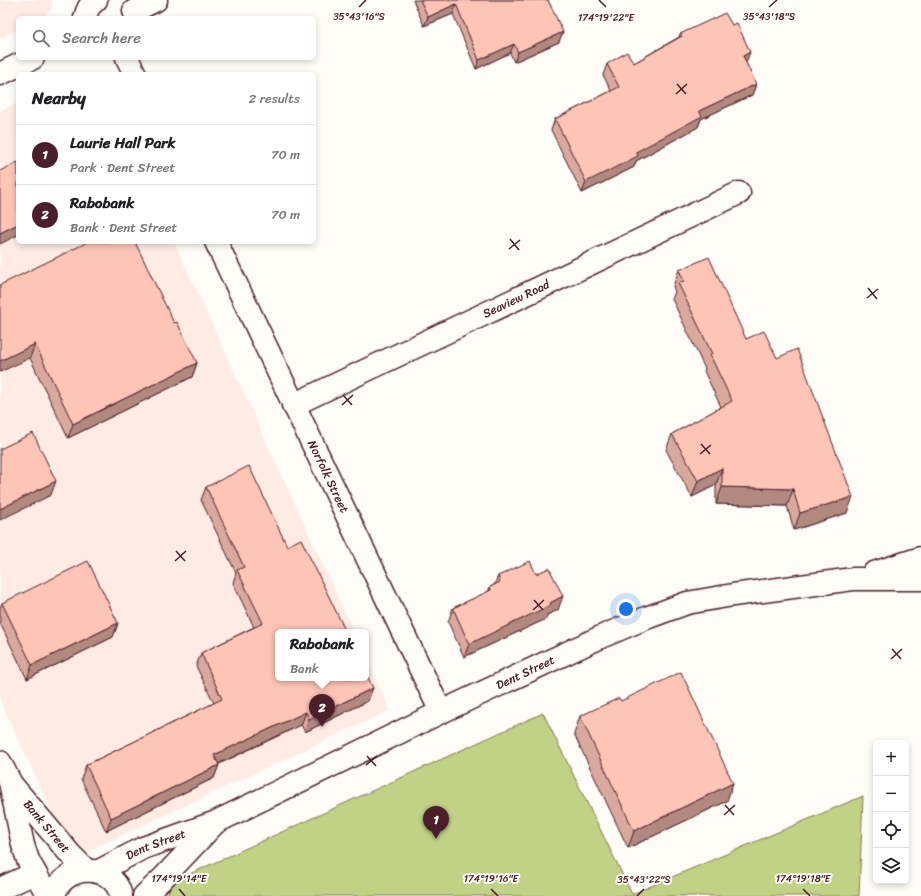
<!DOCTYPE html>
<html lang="en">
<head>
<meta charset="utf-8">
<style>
  :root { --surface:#fff; --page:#f6f6f6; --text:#202124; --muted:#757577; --line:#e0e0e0; --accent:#4a1f2b }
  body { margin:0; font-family:Sriracha,sans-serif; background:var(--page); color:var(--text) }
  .controls { position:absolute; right:12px; bottom:12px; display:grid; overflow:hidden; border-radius:6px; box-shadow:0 2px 6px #0003 }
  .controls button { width:36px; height:36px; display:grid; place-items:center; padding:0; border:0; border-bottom:1px solid var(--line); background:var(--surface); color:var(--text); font:20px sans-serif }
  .you { position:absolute; left:626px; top:609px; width:14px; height:14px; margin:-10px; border:3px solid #fff; border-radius:50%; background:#1a73e8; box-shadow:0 0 0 6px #1a73e833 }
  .badge { display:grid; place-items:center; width:26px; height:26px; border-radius:50%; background:var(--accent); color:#fff; font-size:13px; font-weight:700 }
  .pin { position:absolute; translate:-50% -33px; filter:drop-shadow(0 1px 2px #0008) }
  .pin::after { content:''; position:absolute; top:21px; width:14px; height:12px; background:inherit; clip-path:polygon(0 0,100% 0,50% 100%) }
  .popup { position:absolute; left:275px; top:629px; width:94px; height:52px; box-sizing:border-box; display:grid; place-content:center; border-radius:6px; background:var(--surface); filter:drop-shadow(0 1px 3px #0005); font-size:13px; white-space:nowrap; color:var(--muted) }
  .popup b { font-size:15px; color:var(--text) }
  .popup::after { content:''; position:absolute; left:50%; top:100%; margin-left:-8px; border:8px solid transparent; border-top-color:var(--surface) }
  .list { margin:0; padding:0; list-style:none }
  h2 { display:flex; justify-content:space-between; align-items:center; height:52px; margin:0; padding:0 16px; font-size:17px }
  h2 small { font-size:13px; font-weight:400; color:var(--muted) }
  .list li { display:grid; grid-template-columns:26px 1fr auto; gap:12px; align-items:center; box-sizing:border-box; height:60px; padding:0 16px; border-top:1px solid var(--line) }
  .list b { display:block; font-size:15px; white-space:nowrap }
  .list p { margin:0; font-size:13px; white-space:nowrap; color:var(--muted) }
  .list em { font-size:13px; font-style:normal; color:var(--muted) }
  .icon { flex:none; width:22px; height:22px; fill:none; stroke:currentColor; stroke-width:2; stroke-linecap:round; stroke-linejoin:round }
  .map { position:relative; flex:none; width:921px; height:896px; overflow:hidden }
  .search { position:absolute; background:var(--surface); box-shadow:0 2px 6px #0003; left:16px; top:16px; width:300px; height:44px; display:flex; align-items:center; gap:10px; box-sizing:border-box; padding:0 14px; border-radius:6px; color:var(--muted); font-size:15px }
  .panel { position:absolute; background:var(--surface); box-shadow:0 2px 6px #0003; left:16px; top:72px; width:300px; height:172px; border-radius:6px }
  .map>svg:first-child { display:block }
  .built { fill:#fdebe4 }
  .green { fill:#c1d185; stroke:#867858 }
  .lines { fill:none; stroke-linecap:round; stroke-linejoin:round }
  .minor-casing { stroke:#4a1f2b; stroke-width:25 }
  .secondary-casing { stroke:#4a1f2b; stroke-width:25 }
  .minor { stroke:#fdfcf7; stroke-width:22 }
  .secondary { stroke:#fdfcf7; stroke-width:22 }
  .wall { fill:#daa99d; stroke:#4a1f2b }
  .shaded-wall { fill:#b2897f; stroke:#4a1f2b }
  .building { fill:#fec4b6; stroke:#4a1f2b }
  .ticks { fill:none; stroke:#4a1f2b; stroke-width:1.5 }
  .labels { text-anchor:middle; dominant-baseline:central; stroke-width:4; stroke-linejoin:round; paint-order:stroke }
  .street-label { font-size:12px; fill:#4a1f2b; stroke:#fdfcf7 }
  .ticks-label { font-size:10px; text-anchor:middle; fill:#4a1f2b; stroke:#fdfcf7; stroke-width:4; stroke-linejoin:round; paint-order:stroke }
</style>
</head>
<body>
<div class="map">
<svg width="921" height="896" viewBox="0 0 921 896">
  <rect width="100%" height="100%" fill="#fdfcf7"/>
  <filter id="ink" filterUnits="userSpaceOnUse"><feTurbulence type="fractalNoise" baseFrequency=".025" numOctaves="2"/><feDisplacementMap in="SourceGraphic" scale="8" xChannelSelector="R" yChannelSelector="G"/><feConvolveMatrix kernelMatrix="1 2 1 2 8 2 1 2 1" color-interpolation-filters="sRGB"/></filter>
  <g filter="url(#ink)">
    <!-- built -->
    <g class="built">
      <polygon points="0,0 52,0 51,9 44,16 40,18 18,18 18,29 0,38"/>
      <polygon points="18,103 18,242 174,242 354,632 278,632 278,678 366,678 366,658 390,710 73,858 0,700 0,111"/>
    </g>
    <!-- green -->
    <polygon class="green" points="543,713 632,894 863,796 859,896 167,896 172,882"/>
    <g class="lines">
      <!-- minor casing -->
      <g class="minor-casing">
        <g id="minor">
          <polyline points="134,11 156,0"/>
          <path d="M85,18C87,10 89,5 96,0"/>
          <polyline points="127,58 135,74"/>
          <polyline points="0,74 33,58"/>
          <path id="s1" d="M216,242L441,712"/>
          <path id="s2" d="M293,405L739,193"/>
          <polyline points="0,889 35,873"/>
        </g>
      </g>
      <!-- secondary casing -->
      <g class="secondary-casing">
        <g id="secondary">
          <polyline points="874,573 921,558"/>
          <polyline points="0,762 10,782 23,845 28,860 48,896"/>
          <path id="s3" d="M12,785L70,854L86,870"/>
          <path id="s4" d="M97,872L143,848L216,822L441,712L603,636L646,618L687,603L733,595L853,579H921"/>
          <path d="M54,896C62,863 114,862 121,896"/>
          <polyline points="144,896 162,879 214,824"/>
        </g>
      </g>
      <!-- minor -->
      <use href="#minor" class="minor"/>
      <!-- secondary -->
      <use href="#secondary" class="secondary"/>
    </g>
    <!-- wall -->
    <g class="wall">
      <polygon points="413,0 548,0 559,42 514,62 510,53 476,69 453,14 424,26"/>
      <polygon points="680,34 746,63 756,84 752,95 701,119 698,127 636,161 634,167 582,193 551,130 555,119 611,91 603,75 607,64 634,63 679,37"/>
      <polygon points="679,270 746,339 847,513 794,530 787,506 716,504 716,485 692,497 666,450 672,434 721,407 704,371 705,369 672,299 675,292 673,286"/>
      <polygon points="0,285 174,323 197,363 192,377 68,438 30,358"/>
      <polygon points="206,487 287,546 368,701 305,732 301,725 219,764 214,778 106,831 81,779 86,765 214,703 196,666 201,653 254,627 233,583 236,573 201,500"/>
      <polygon points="536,574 558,610 547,615 546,619 464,657 448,622 453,608 488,592 490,587 494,585 498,576"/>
      <polygon points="2,603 118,623 113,637 27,679 0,623 0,608"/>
      <polygon points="580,716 727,801 628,848 574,734"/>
    </g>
    <!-- shaded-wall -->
    <g class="shaded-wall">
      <polygon points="456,4 453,14 424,26 428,17"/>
      <polygon points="563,32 559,42 514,62 518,52"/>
      <polygon points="514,44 510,53 476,69 479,60"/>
      <polygon points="750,52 746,63 743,56"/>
      <polygon points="756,84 752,95 701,119 698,127 636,161 634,167 582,193 586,182 636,152 699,111"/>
      <polygon points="18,224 18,235 0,244 0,233"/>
      <polygon points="35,344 30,358 0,372 0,361"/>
      <polygon points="197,363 192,377 68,438 73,424"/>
      <polygon points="722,468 716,485 692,497 698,481"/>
      <polygon points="56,481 51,495 0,520 0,509"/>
      <polygon points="722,487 793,489 787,506 716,504"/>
      <polygon points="853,497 847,513 794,530 800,513"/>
      <polygon points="563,596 558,610 547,615 546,619 464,657 469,644"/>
      <polygon points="118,623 113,637 27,679 32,665"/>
      <polygon points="373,688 368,701 305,732 309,719"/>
      <polygon points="306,712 301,725 209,768 214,755"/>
      <polygon points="219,765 214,778 106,831 111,818"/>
      <polygon points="733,783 727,801 628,848 634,831"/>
    </g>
    <!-- building -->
    <g class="building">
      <polygon points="420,0 548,0 563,32 518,52 514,44 479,60 456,4 428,17"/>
      <polygon points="725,13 732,25 737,23 750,52 743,56 756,84 699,111 702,116 636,152 638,156 586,182 555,119 619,87 607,64 627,52 634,63 682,36 680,34"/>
      <polygon points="18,162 18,224 0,233 0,171"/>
      <polygon points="88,242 135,242 174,323 177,322 197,363 73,424 35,344 0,361 0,285"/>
      <polygon points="709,257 746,339 764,331 777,358 797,349 853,497 800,513 793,489 722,487 722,468 698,481 672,434 732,401 710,355 712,354 678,283 684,281 679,270"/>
      <polygon points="33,433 56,481 0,509 0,449"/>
      <polygon points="249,466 287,546 301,539 346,632 278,632 278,678 366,678 366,673 373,688 309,719 306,712 214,755 219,765 111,818 86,765 222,699 201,653 263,623 237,570 244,567 206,487"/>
      <polygon points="88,561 118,623 32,665 2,603"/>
      <polygon points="530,561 536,574 549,568 563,596 550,603 551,605 469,644 453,608 491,590 490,587 500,582 498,576"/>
      <polygon points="681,672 733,783 634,831 580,716 619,698 621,701"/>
    </g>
  </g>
  <!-- ticks -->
  <path class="ticks" d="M599,0L606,7M359,7L366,0M769,7L777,0M677,84L686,94M676,94L687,84M510,239L519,250M509,249L520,240M868,288L877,299M867,298L878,289M343,395L352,405M342,405L353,395M701,444L710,454M700,454L711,445M176,551L185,561M175,561L186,551M534,600L543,610M533,610L544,600M892,649L901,659M891,659L902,649M367,756L376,766M366,765L377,756M725,805L734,815M724,815L735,805M179,889L185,896M491,889L498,896M803,889L810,896M637,896L644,889"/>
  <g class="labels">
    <!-- street labels -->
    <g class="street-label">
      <text stroke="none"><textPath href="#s2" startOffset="247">Seaview Road</textPath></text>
      <text stroke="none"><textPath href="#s1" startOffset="260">Norfolk Street</textPath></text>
      <text stroke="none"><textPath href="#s4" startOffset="473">Dent Street</textPath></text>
      <text stroke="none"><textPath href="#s3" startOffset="54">Bank Street</textPath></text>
      <text stroke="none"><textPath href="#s4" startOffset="65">Dent Street</textPath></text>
    </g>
  </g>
  <g class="ticks-label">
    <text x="359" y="20">35°43'16"S</text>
    <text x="769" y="20">35°43'18"S</text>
    <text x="606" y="21">174°19'22"E</text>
    <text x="179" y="882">174°19'14"E</text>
    <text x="491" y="882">174°19'16"E</text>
    <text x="803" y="882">174°19'18"E</text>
    <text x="644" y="883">35°43'22"S</text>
  </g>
</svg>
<div class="controls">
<button>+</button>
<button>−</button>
<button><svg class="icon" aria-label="locate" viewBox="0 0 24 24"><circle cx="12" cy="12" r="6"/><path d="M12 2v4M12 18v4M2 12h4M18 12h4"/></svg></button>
<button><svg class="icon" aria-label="layers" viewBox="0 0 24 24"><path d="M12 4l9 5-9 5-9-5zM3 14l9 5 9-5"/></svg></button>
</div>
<div class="you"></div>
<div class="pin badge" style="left:436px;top:839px">1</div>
<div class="pin badge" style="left:322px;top:727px">2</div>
<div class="popup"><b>Rabobank</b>Bank</div>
<div class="search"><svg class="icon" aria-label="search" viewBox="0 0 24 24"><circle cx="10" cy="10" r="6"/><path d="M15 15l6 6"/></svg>Search here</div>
<section class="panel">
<h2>Nearby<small>2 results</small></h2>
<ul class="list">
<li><span class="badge">1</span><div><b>Laurie Hall Park</b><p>Park · Dent Street</p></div><em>70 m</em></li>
<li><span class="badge">2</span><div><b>Rabobank</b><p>Bank · Dent Street</p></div><em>70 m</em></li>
</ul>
</section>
</div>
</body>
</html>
